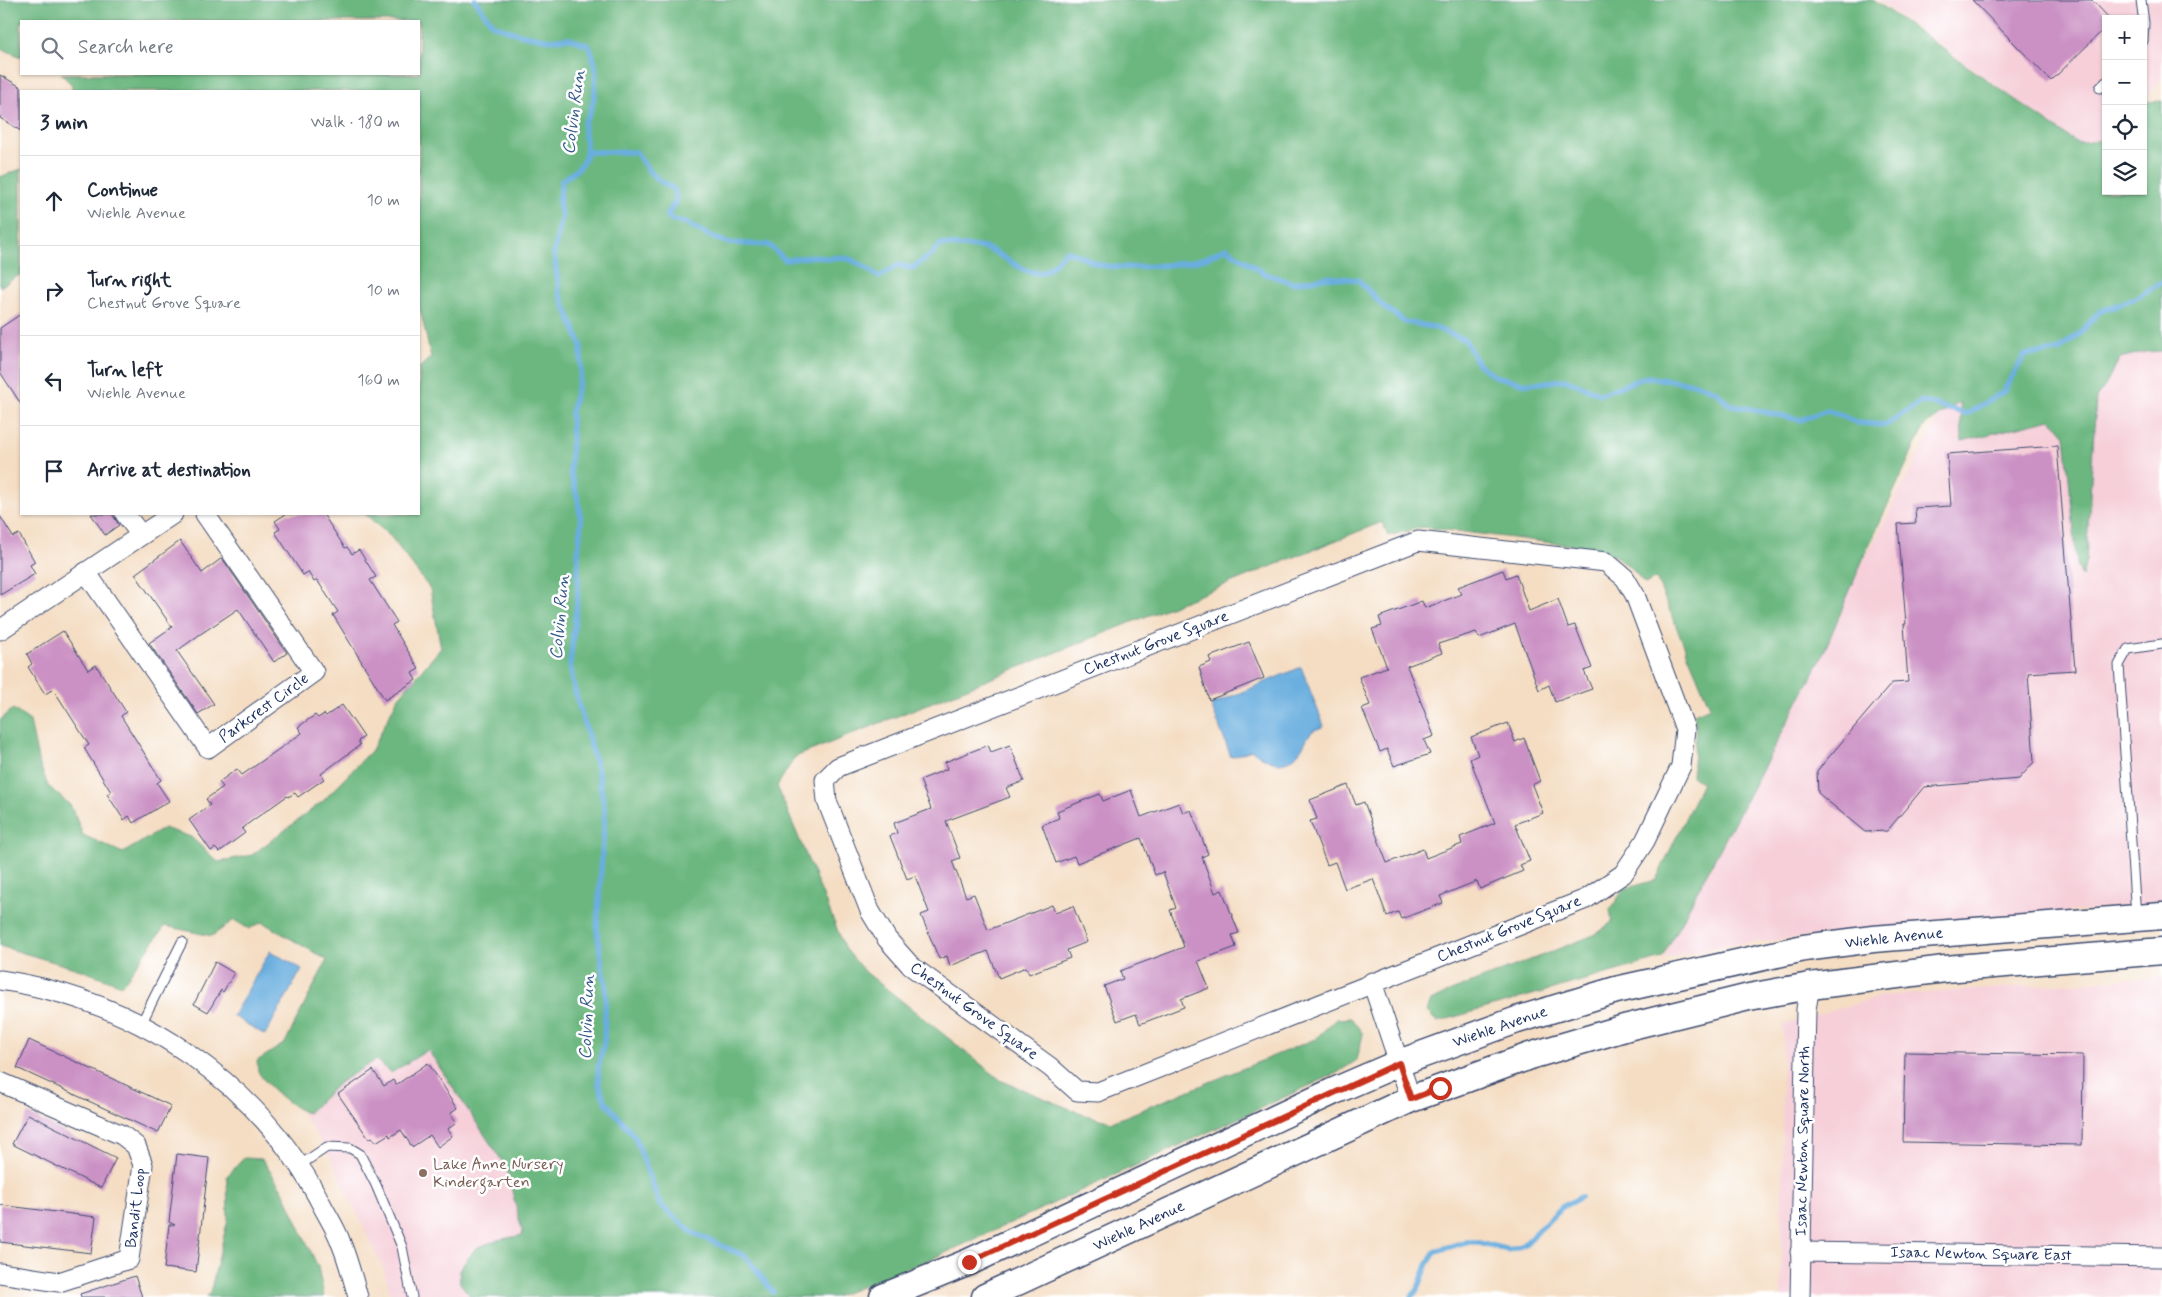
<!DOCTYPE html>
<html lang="en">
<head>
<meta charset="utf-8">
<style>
  :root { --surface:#fff; --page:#f2f2f3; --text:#1f2937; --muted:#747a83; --line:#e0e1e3 }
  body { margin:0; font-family:Mynerve,sans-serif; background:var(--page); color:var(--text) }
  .controls { position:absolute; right:15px; top:15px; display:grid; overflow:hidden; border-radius:0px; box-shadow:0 1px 4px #0004 }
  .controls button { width:45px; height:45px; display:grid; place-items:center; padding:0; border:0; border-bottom:1px solid var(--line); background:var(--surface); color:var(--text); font:25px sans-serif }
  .stop { position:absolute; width:15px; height:15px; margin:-11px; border:4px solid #c8321e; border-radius:50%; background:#fff }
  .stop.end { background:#c8321e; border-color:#fff; box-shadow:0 1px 5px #0008 }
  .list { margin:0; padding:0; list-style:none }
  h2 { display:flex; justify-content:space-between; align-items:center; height:65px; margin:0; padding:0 20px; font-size:21px }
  h2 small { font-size:16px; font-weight:400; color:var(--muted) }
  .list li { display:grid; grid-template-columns:32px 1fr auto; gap:15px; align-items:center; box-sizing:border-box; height:90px; padding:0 20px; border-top:1px solid var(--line) }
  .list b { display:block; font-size:19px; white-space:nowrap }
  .list p { margin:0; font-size:16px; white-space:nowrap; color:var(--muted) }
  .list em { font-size:16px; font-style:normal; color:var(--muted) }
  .icon { flex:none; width:28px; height:28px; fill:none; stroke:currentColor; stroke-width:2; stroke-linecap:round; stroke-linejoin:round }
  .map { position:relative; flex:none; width:2162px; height:1297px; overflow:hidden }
  .search { position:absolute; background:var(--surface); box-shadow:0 1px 4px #0004; left:20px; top:20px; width:400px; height:55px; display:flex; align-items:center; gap:12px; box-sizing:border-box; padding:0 18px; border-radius:0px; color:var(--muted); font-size:19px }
  .panel { position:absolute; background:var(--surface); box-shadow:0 1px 4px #0004; left:20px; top:90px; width:400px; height:425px; border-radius:0px }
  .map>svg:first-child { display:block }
  .built { fill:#f6cfd9 }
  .forest { fill:#6cb780; stroke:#44736f }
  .water { fill:#69aedf; stroke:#426e9e }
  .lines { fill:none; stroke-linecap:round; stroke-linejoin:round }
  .stream { stroke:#69aedf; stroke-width:5.5 }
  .building { fill:#cb91c4 }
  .lane-casing { stroke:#3c496d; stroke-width:11 }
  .street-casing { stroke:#3c496d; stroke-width:21 }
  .secondary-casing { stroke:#3c496d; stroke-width:29 }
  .lane { stroke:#fff; stroke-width:9 }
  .street { stroke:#fff; stroke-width:19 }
  .secondary { stroke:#fff; stroke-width:26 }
  .route { stroke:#c8321e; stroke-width:6 }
  .education-dot { fill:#8d6e63; stroke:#fff; stroke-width:2 }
  .labels { text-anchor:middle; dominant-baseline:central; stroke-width:5; stroke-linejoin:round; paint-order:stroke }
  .street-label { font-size:16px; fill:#1b2f5e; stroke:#fff }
  .education-label { font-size:16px; fill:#785e54; stroke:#fff; text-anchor:start }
  .water-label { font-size:18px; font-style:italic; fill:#365b8b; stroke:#fff }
</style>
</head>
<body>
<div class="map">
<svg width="2162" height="1297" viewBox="0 0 2162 1297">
  <rect width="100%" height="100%" fill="#fff"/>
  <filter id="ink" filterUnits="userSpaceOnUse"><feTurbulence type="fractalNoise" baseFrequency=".02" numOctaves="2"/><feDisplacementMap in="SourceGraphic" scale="10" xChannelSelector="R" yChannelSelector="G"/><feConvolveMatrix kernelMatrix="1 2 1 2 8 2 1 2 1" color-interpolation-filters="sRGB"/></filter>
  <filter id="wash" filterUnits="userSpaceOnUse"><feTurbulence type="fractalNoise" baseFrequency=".0096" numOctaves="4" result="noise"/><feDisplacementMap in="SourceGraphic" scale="20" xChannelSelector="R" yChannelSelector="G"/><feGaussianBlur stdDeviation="1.12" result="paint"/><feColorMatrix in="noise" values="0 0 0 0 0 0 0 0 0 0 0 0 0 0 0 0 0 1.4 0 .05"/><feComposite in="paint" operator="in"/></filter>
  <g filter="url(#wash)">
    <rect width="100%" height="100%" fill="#f4ddc3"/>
    <!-- built -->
    <g class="built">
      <polygon points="1877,0 2162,0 2162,78 2143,104 2143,19 2106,19 2106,139 2077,143"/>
      <polygon points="2162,271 2162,903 1723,945 1663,959 1862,564 1943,408"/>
      <polygon points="2162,977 2162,1297 1781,1297 1783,1025 1882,996"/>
      <polygon points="428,1050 506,1167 523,1236 497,1240 471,1297 391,1297 384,1270 330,1156 301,1112 308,1113 340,1082 376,1059 391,1073"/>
    </g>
    <!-- forest -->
    <g class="forest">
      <path d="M0,0H1873L2077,143L2106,139V191H2143V104L2146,102L2162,101V351L2144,352L2120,358L2105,386L2096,398L2086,561L2082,577L2077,564L2065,435L2051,419L1962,441L1960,402L1924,426L1866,552L1822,657L1662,958L1437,1022L1427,1012L1431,1001L1451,991L1594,935L1612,922L1610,910L1624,889L1656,880L1702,783L1692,776L1696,727L1694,714L1710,707L1656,578L1645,584L1631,568L1616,556L1586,547L1423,527L1388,536L1382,522L795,757L777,786L845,948L863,970L1002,1081L1085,1115L1112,1122L1315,1039L1336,1019L1351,1018L1363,1034L1357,1060L1337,1073L934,1258L835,1297H471L460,1283L459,1270L476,1248L497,1240L523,1235L506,1167L428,1050L391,1073L376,1060L340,1082L308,1113C294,1110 267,1086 259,1073C257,1070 258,1065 257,1061L285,1043L327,960L262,922L249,929L234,920L212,936L165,926L122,985L81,970L0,946V720L13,709L30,721L38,760L48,786L71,806L83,835L123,853L164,828L191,837L218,862L252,855L323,801L372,750L398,698L441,648L430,589L391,537L365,514H419V368L431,357L419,305V91H72V85L61,74H419V21H21V57L0,48Z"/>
      <polygon points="21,169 21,274 0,287 0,177"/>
      <polygon points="244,1158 262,1159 283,1191 318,1267 324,1297 205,1297 210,1293 228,1219 227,1176"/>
    </g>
    <!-- water -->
    <g class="water">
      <path d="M1301,667L1324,726C1321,728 1316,729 1313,731C1307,735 1305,745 1300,751C1284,771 1268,762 1252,750L1231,757L1211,705Z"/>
      <polygon points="270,951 302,969 265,1035 233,1016"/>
    </g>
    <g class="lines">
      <!-- stream -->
      <g class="stream">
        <path d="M475,0L493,25L519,34L549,40L568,38L588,45C599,62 597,93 590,112C589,116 584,121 584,126C583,138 590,148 584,160C580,169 570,175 562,180L559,203L562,216L554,252L559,292L581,345V373L571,413L572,437L570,471L578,499L581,523L578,554V593L570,664L574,688L598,771L605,811L597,930L602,965L606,985L604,1043L598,1069L599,1085L605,1101L635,1137L660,1205L693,1233L745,1256L773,1292"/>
        <path d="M586,152H636C647,170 654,179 674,189L677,199L667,216L673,220L684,222L714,238L729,243L769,245L785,260C801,259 813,253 828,259C848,253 864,266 879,277L899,265L912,268L931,255L941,244C955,247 970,245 984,248C1002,251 1028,282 1047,270C1054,266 1060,257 1066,251C1078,253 1087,261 1098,264C1118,271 1181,265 1202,259C1210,257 1218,252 1226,248L1263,273L1293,283L1329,277L1358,280L1384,307L1405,322L1433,327L1465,340L1478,364L1494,376L1527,384L1567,380L1600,394L1646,377L1697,384L1716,391L1728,404L1801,420L1827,410L1858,423L1886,425L1922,401L1967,414L2003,392L2025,355L2058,351L2080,333L2099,312L2135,298L2162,282"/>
        <polyline points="1412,1297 1419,1286 1428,1263 1436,1251 1465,1242 1479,1242 1508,1250 1524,1245 1562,1207 1581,1197"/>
      </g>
    </g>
    <g id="blocks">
      <!-- building -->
      <g class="building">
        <polygon points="1972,0 2092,0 2110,19 2106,19 2106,27 2051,81"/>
        <polygon points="0,75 21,87 21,131 0,118"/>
        <polygon points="21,314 21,404 0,372 0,328"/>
        <polygon points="2057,446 2075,670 2028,673 2034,762 2019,779 1924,787 1887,831 1865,832 1818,793 1817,771 1892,683 1908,682 1904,624 1906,624 1898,524 1916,523 1915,508 1951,506 1947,454"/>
        <polygon points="91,514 112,514 119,525 105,535"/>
        <polygon points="286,514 323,514 345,548 347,547 352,554 359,550 376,577 370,580 397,622 392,625 419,669 412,673 416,680 385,700 333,615 338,612 317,580 314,582 308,572 303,575 275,532 280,529 275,521"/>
        <polygon points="0,516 13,537 19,534 35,562 30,565 35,574 0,595"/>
        <polygon points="180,541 202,573 222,558 287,653 274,662 238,609 199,635 177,651 214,704 198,714 149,643 172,627 135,574"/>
        <polygon points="1503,570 1506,578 1516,574 1529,611 1558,599 1568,627 1575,625 1592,668 1584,671 1592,689 1555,702 1549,685 1539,690 1515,624 1479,638 1476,632 1438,644 1442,653 1407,666 1434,736 1424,740 1430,754 1394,766 1387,749 1380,752 1362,708 1370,705 1359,677 1387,667 1372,629 1382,626 1379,617 1422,601 1425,608 1462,594 1458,587"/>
        <polygon points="63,631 88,670 96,665 126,712 121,716 161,780 157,783 169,801 133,823 129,816 124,820 107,794 111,792 84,748 89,745 57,695 52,690 45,694 28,667 32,664 27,654"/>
        <polygon points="1249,642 1264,678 1209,700 1199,667 1211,662 1209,657"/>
        <polygon points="342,705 364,737 358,741 360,745 321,774 324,779 298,797 295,793 288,797 287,796 249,823 242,829 245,833 219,852 215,848 211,851 189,820 210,805 206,799 223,787 219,782 237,769 242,775 302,733 298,727 315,715 318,718 324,714 326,716"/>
        <polygon points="1508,723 1515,742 1524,738 1540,781 1532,785 1543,813 1515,824 1530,861 1520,865 1523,871 1480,889 1477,881 1440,896 1443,903 1401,919 1398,912 1387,916 1373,879 1345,889 1335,862 1327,865 1317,839 1310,821 1317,819 1310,800 1348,785 1356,805 1364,802 1387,863 1423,849 1426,858 1462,844 1460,837 1495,823 1470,759 1478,755 1471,737"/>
        <polygon points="988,745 991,752 1010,745 1024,781 1006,788 1010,797 946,821 960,858 952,861 966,897 974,894 988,930 1052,905 1055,913 1073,906 1087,942 1067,950 1070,958 1029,974 1026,967 999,978 988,951 950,966 947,956 939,959 921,915 929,912 915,876 907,879 890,836 897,833 894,823 931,809 920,780 947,769 945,762"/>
        <polygon points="1131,790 1141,817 1179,803 1183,813 1191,810 1208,854 1202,857 1215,893 1222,890 1239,933 1232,935 1236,947 1198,961 1209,988 1181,999 1184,1007 1140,1024 1136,1014 1117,1021 1104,986 1123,979 1120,971 1184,947 1170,910 1176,908 1163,872 1155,875 1141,838 1077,863 1074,856 1056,863 1042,825 1059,818 1057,811 1100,794 1103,801"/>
        <polygon points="215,962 234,973 223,992 221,990 208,1012 194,1004"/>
        <polygon points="29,1040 171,1106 158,1133 17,1068"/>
        <polygon points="1905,1052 2083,1055 2082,1145 1903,1142"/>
        <polygon points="428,1063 458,1108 451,1113 457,1122 448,1129 453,1136 438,1147 430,1135 412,1147 401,1130 390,1137 389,1134 376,1142 372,1137 369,1139 338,1094 373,1070 384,1086 393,1080 396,1085"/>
        <polygon points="28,1114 116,1158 101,1188 12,1144"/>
        <polygon points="177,1154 209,1158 196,1272 164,1268 169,1225 175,1225 169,1222"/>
        <polygon points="0,1205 96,1217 91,1253 0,1242"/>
        <polygon points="135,1276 142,1297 81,1297 80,1294"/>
      </g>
    </g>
  </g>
  <g filter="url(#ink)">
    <use href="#blocks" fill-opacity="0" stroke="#3c496d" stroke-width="1"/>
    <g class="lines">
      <!-- lane casing -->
      <g class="lane-casing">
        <g id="lane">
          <polyline points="2141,0 2144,23 2143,41"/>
          <polyline points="2100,88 2106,82"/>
          <polyline points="2136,916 2119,665 2128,649 2162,644"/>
          <polyline points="141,1024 182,942"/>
          <polyline points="300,1165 327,1147 350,1148 360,1154 376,1185 402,1247 412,1297"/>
        </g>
      </g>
      <!-- street casing -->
      <g class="street-casing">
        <g id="street">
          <polyline points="125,514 141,535"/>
          <polygon points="1418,541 1606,562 1625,578 1635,595 1685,729 1681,766 1645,841 1623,874 1586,899 1098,1092 1077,1091 1050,1067 911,966 887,939 870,911 827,801 825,780 838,767"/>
          <polyline points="86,572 208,748 314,672 205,514"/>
          <polyline points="0,630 173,514"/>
          <path d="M0,980C138,1000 261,1083 324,1209C330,1220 337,1231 341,1243C348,1260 353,1279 358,1297"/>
          <polyline points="1372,982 1411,1099"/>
          <polyline points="0,1082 122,1135 136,1146 143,1165 129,1259 59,1282 0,1273"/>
          <polyline points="1800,1252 2162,1257"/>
          <polyline points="1800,1297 1806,1009 1810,986"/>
        </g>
      </g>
      <!-- secondary casing -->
      <g class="secondary-casing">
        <g id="secondary">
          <polyline points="883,1297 969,1262 1332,1092 1399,1063 1517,1020 1616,990 1804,948 1873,939 2162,916"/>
          <polyline points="985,1297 1411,1099 1530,1056 1628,1027 1749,997 1810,986 1945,969 2162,951"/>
        </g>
      </g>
      <!-- lane -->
      <use href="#lane" class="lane"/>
      <!-- street -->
      <use href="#street" class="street"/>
      <!-- secondary -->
      <use href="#secondary" class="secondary"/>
    </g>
  </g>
  <g class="lines" filter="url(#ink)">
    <!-- route -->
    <polyline class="route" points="969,1262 1399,1063 1411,1099 1440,1088"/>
  </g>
  <!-- markers -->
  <circle class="education-dot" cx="423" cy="1173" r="5"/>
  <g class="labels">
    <!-- street labels -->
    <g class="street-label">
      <text transform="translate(1156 643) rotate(-21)">Chestnut Grove Square</text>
      <text transform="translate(264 708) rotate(-36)">Parkcrest Circle</text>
      <text transform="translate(1509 929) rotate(-22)">Chestnut Grove Square</text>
      <text transform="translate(1894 938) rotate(-6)">Wiehle Avenue</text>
      <text transform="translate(974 1011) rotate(36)">Chestnut Grove Square</text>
      <text transform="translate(1500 1027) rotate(-19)">Wiehle Avenue</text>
      <text transform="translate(1803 1141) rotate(-89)">Isaac Newton Square North</text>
      <text transform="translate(136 1208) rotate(-83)">Bandit Loop</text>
      <text transform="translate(1139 1226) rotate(-25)">Wiehle Avenue</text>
      <text transform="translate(1981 1254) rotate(1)">Isaac Newton Square East</text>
    </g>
    <!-- education labels -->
    <g class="education-label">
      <text x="433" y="1164">Lake Anne Nursery<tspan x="433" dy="18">Kindergarten</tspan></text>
    </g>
    <!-- water labels -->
    <g class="water-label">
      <text transform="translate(574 112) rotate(-83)">Colvin Run</text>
      <text transform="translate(560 617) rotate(-85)">Colvin Run</text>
      <text transform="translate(587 1017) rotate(-88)">Colvin Run</text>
    </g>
  </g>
</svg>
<div class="controls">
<button>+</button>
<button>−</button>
<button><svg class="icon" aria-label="locate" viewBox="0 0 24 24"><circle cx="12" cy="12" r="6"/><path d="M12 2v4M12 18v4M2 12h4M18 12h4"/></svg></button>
<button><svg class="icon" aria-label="layers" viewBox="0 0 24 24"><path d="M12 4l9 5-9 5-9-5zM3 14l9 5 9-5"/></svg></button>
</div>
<div class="stop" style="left:1440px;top:1088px"></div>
<div class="stop end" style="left:969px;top:1262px"></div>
<div class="search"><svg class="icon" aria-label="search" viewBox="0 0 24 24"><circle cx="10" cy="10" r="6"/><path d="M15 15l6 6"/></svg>Search here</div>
<section class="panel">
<h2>3 min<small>Walk · 180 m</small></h2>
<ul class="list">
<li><svg class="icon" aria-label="ahead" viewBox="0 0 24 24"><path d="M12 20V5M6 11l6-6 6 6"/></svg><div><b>Continue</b><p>Wiehle Avenue</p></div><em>10 m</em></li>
<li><svg class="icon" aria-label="right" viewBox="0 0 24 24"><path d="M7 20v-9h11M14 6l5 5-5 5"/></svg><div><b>Turn right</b><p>Chestnut Grove Square</p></div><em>10 m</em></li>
<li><svg class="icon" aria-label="left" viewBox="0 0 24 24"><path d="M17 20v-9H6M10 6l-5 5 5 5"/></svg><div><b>Turn left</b><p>Wiehle Avenue</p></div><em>160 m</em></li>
<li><svg class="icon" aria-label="arrive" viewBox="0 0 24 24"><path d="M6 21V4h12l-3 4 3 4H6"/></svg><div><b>Arrive at destination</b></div></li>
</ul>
</section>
</div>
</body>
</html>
